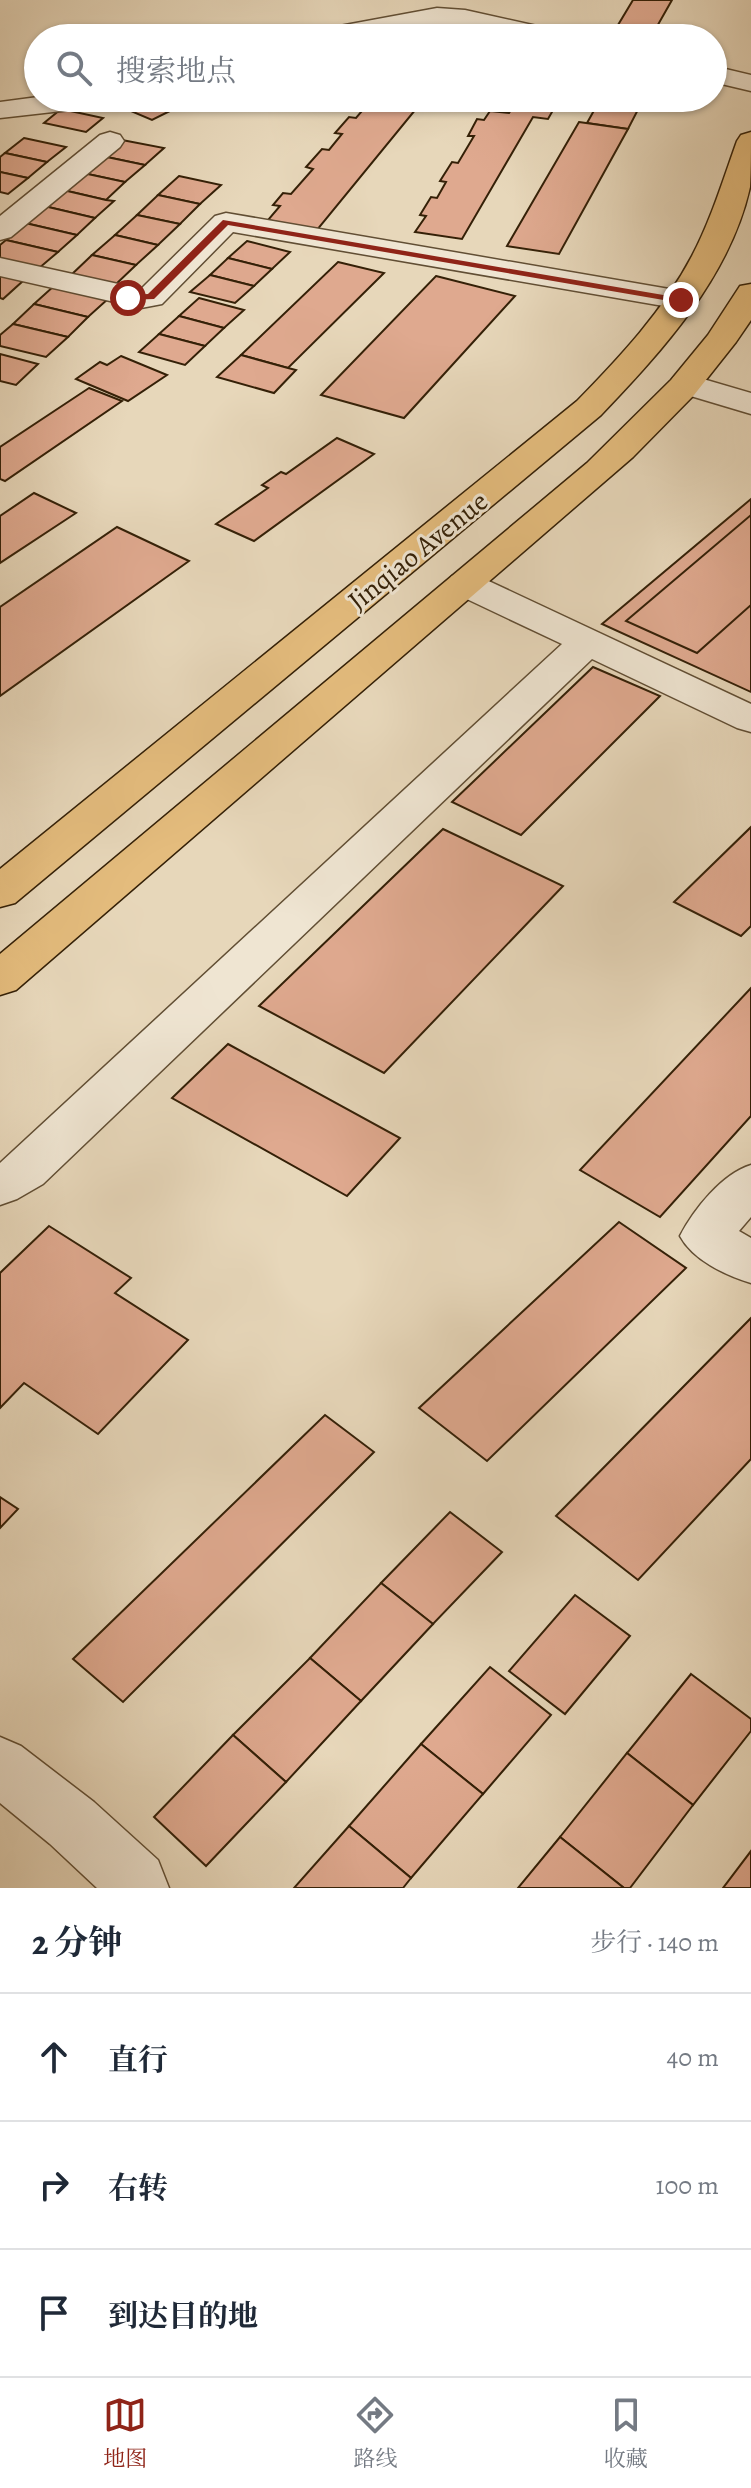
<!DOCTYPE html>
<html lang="zh">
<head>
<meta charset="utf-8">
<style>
  :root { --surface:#fff; --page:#f2f2f3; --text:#1f2937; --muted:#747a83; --line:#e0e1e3; --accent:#8f2418 }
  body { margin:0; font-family:Alegreya,"Noto Serif SC",serif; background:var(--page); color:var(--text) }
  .stop { position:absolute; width:24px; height:24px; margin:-18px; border:6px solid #8f2418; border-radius:50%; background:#fff }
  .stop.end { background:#8f2418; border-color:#fff; box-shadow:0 2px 8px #0008 }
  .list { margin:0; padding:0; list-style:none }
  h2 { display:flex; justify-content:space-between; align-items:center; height:104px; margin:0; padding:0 32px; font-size:34px }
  h2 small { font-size:26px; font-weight:400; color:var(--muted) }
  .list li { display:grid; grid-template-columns:52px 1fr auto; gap:24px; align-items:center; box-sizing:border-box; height:128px; padding:0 32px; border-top:2px solid var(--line) }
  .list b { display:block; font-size:30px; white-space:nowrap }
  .list em { font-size:26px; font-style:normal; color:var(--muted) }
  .icon { flex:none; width:44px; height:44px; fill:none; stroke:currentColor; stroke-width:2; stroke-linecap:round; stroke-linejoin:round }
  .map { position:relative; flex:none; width:751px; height:1888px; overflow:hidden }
  .search { position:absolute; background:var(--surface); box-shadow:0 2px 6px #0004; left:24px; right:24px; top:24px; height:88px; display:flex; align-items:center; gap:20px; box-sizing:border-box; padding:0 28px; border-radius:44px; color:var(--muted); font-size:30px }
  .sheet { height:488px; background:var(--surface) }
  nav { display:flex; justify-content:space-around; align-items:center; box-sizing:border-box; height:112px; border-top:2px solid var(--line); background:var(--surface); font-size:22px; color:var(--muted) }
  nav a { display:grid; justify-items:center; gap:4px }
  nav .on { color:var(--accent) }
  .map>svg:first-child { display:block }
  .building { fill:#dfa98f; stroke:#342007; stroke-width:2 }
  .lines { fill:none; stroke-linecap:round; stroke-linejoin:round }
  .minor-casing { stroke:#614e34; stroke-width:3 }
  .highway-casing { stroke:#342007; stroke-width:3 }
  .minor { fill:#efe5d2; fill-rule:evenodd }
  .highway { fill:#e4bc7d; fill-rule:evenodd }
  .route { fill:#8f2418 }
  .labels { text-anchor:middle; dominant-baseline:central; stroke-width:6; stroke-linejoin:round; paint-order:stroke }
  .street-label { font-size:28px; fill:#342007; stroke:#efe5d2 }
</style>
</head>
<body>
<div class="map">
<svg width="751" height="1888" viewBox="0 0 751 1888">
  <rect width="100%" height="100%" fill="#e7d7ba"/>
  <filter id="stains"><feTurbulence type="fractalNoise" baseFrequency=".0025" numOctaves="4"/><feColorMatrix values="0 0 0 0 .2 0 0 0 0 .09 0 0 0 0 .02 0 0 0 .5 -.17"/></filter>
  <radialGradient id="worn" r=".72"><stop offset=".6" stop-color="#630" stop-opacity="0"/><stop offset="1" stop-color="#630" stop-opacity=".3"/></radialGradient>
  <!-- building -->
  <g class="building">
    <polygon points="633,0 672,0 655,30 618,25"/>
    <polygon points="136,98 174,98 186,103 152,120 119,106"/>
    <polygon points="366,98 425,98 317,230 268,220 280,206 273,205 283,193 291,194 313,169 306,167 322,149 329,150 342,134 335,133 349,117 356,118 368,104 362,103"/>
    <polygon points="512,98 560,98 548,119 533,117 462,239 415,232 426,216 420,215 431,197 437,198 446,182 440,181 452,162 458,163 474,136 468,136 477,119 484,120 490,111 509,113 513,107 507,106"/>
    <polygon points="601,98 644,98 628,129 587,123"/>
    <polygon points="61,109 103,118 86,132 44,123"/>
    <polygon points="579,122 628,129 559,254 507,246"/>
    <polygon points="24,138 66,147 47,162 5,153"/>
    <polygon points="122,140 164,148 145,165 102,156"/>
    <polygon points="5,153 47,162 28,178 0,172 0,157"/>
    <polygon points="102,156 145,165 125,182 83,173"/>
    <polygon points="0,172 28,178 8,194 0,192"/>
    <polygon points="83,173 125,182 106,200 63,190"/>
    <polygon points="179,176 221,185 200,204 158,195"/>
    <polygon points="63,190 106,200 114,201 95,218 44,206"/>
    <polygon points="158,195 200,204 180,224 137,215"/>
    <polygon points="44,206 95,218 77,235 25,223"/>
    <polygon points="137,215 180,224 158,245 115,235"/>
    <polygon points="25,223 77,235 58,252 6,240"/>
    <polygon points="115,235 158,245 136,265 92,255"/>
    <polygon points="6,240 58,252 38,269 0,260 0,245"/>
    <polygon points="247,241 290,252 272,269 228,258"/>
    <polygon points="92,255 136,265 113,287 69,277"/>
    <polygon points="228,258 272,269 254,286 210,275"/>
    <polygon points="338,262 384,273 288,368 241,355"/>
    <polygon points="0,275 24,280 3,299 0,298"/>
    <polygon points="210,275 254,286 235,303 190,292"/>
    <polygon points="436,276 515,296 404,418 321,395"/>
    <polygon points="55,285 109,298 88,317 34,304"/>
    <polygon points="199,298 244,310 224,328 179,316"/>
    <polygon points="34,304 88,317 68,337 13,324"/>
    <polygon points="179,316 224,328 205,346 159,334"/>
    <polygon points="13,324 68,337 46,357 0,346 0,335"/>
    <polygon points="159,334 205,346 185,365 139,352"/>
    <polygon points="0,354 38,364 16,385 0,381"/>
    <polygon points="241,355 288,368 296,370 274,393 217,377"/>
    <polygon points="121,356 167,375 128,401 76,379 100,362 107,365"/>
    <polygon points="89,388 122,401 5,481 0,479 0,447"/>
    <polygon points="337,438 374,454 254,541 216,524 268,488 262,485 281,472 286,474"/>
    <polygon points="34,493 76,513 0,563 0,516"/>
    <polygon points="751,499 751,692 602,624"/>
    <polygon points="751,515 751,605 697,653 626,621"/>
    <polygon points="117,527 189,561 0,696 0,607"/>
    <polygon points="593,667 660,696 521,835 452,802"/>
    <polygon points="751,827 751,926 741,936 674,902"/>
    <polygon points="443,829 563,886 384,1073 259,1006"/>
    <polygon points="751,988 751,1116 660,1217 580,1170"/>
    <polygon points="228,1044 400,1138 347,1196 172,1098"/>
    <polygon points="619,1222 686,1268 487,1461 419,1408"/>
    <polygon points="49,1226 131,1278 115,1293 188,1340 98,1434 24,1383 0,1408 0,1273"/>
    <polygon points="751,1318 751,1459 638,1580 556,1516"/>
    <polygon points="325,1415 374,1452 123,1702 73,1659"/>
    <polygon points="0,1497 18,1509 0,1528"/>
    <polygon points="450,1512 502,1552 433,1624 381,1583"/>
    <polygon points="381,1583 433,1624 361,1701 310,1658"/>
    <polygon points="575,1595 630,1636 565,1714 509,1671"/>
    <polygon points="310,1658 361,1701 286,1782 233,1735"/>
    <polygon points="490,1667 551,1715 483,1794 421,1744"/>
    <polygon points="691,1674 751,1719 751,1731 693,1805 627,1753"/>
    <polygon points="233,1735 286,1782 206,1866 154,1817"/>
    <polygon points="421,1744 483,1794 411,1878 349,1826"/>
    <polygon points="627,1753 693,1805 630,1888 624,1888 560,1837"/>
    <polygon points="349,1826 411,1878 403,1888 294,1888"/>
    <polygon points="560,1837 624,1888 518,1888"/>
    <polygon points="751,1851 751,1888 723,1888"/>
  </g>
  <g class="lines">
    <!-- minor casing -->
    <g class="minor-casing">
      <g id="minor">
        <polygon points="437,8 465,10 564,32 568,38 519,38 465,26 437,24 361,38 305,38 309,32 318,30"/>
        <polygon points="713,66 751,75 751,91 713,82"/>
        <polygon points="38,97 38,98 120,98 116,104 106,106 0,118 0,102"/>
        <polygon points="110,132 120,135 124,141 120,147 11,237 0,240 0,216 100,135"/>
        <polygon points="226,213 681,291 692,293 697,300 692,307 681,309 233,232 162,304 141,308 0,276 0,258 141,289 215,216"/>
        <polygon points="686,374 751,393 751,414 674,391 669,384 674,377"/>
        <polygon points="465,573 478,576 751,704 751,732 737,728 592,659 43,1184 17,1199 0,1205 0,1163 562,644 452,592 446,584 452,576"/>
        <path d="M751,1165V1217L739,1231L751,1238V1283C725,1275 693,1260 680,1236C694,1209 722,1174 751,1165Z"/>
        <polygon points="0,1737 21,1746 94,1802 158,1860 169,1888 97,1888 50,1844 0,1803"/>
      </g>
    </g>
    <!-- highway casing -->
    <g class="highway-casing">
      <g id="highway">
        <path d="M751,132C751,150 751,171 750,187C730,277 662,351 601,415L15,903L0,907V869L577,401C620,357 663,311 692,256C711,220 723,180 737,141L741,135Z"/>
        <polygon points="751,284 751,320 736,342 694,395 633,457 16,990 0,995 0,954 587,463 671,380 708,335 740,286"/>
      </g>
    </g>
    <!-- minor -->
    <use href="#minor" class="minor"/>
    <!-- highway -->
    <use href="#highway" class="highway"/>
  </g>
  <!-- route -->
  <polygon class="route" points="223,220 681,298 686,300 681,303 228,225 154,299 125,300 128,295 148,294"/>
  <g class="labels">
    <!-- street labels -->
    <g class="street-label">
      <text transform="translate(418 551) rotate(-39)">Jinqiao Avenue</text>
    </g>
  </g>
  <rect width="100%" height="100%" filter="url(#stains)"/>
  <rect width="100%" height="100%" fill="url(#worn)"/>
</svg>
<div class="stop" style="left:128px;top:298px"></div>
<div class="stop end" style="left:681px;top:300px"></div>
<div class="search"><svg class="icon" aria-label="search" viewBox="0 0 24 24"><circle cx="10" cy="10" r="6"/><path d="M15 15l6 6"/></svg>搜索地点</div>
</div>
<section class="sheet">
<h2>2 分钟<small>步行 · 140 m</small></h2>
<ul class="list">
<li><svg class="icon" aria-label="ahead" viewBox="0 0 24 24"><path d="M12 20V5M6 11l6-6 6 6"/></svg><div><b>直行</b></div><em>40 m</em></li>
<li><svg class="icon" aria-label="right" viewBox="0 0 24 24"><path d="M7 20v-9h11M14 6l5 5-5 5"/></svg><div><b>右转</b></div><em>100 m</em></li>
<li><svg class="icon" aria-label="arrive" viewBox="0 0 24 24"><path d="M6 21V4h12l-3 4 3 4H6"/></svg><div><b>到达目的地</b></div></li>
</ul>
</section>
<nav>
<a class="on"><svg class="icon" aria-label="map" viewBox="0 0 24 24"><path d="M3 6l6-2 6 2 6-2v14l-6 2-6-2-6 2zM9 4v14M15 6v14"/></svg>地图</a>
<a><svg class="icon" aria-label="directions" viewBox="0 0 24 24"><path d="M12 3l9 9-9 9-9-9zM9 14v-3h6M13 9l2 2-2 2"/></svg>路线</a>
<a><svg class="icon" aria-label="saved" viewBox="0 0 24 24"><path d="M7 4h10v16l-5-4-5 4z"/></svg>收藏</a>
</nav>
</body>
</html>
